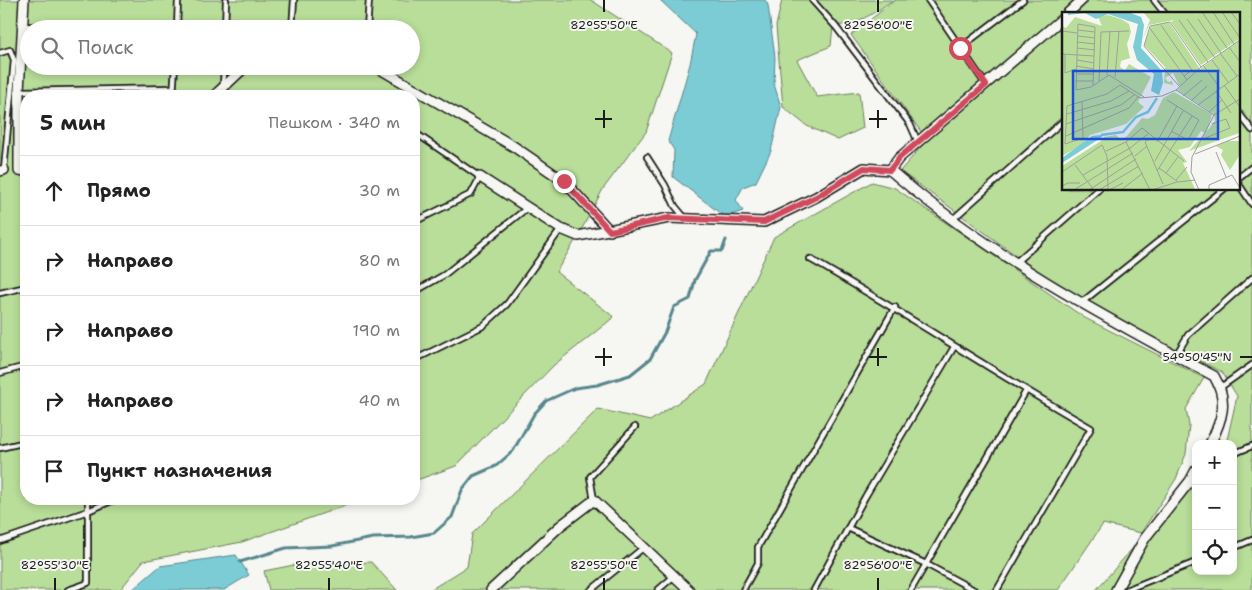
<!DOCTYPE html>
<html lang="ru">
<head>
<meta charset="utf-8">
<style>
  :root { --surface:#fff; --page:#f6f6f6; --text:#222; --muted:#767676; --line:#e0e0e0 }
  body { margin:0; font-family:"Shantell Sans",sans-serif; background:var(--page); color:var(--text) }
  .controls { position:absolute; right:15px; bottom:15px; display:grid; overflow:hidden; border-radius:10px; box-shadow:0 2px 8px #0003 }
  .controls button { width:45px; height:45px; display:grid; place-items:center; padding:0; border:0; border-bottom:1px solid var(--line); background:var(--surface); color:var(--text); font:25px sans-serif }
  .stop { position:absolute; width:15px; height:15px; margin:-11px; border:4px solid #d1495b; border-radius:50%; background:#fff }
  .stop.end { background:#d1495b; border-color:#fff; box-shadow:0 1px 5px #0008 }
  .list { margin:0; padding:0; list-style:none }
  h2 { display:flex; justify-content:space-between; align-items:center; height:65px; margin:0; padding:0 20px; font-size:21px }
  h2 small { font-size:16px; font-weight:400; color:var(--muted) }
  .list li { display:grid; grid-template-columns:32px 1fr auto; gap:15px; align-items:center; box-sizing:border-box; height:70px; padding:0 20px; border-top:1px solid var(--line) }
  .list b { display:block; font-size:19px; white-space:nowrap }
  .list em { font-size:16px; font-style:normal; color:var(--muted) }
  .icon { flex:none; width:28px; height:28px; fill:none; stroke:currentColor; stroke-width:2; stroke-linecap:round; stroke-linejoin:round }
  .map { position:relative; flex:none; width:1252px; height:590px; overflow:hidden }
  .search { position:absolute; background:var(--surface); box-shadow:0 2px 8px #0003; left:20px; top:20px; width:400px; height:55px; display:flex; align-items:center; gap:12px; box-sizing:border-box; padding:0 18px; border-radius:28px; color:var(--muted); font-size:19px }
  .panel { position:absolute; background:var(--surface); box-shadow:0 2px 8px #0003; left:20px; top:90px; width:400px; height:415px; border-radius:20px }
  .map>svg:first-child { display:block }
  .green { fill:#b8de99; stroke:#6a7d5a; fill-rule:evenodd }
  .water { fill:#7bccd5; stroke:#55868b }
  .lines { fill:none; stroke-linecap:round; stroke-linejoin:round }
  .stream { stroke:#55868b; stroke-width:3 }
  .service-casing { stroke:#1c1c1c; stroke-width:8 }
  .minor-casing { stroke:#1c1c1c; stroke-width:12 }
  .service { stroke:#f6f6f2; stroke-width:4.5 }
  .minor { stroke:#f6f6f2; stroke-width:9 }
  .route { stroke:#d1495b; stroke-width:6 }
  .ticks { fill:none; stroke:#1c1c1c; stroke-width:2 }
  .inset-river { fill:none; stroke:#7bccd5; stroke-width:2.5 }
  .inset-road { fill:none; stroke:#9f9f9c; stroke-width:1 }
  .view { fill:#1d4ed8; fill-opacity:0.15; stroke:#1d4ed8; stroke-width:2.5 }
  .inset-edge { fill:none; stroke:#1c1c1c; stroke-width:2.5 }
  .ticks-label { font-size:12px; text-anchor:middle; fill:#1c1c1c; stroke:#f6f6f2; stroke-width:4; stroke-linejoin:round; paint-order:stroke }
</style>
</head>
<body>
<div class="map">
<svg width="1252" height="590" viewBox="0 0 1252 590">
  <rect width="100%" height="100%" fill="#f6f6f2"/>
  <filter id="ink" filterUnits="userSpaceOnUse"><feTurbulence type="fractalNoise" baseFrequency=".02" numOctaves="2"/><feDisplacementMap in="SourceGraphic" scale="10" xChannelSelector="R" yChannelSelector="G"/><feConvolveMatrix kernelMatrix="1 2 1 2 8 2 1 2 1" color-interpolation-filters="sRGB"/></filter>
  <g filter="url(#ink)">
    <!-- green -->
    <g class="green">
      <path d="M0,0H591L672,53L646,132L603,189L578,236L556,272L614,317L554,365L456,466L414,481V96H26V499H364L242,542L143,561L120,590H0ZM29,29H411V66H29Z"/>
      <path d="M782,0H893C873,14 857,25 833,26L831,46L797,60L817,97L859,92L863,128L838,140L807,126L783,107L776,26Z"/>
      <path d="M895,0H1252V590H1096L1196,476V571H1233V444H1224L1227,440L1237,396L1222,372L1083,304L900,171L927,140L851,35ZM1063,14H1238V189H1063Z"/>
      <polygon points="872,182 895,188 1085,318 1204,378 1186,409 1189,425 1186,454 1176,479 1141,533 1103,524 1058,590 430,590 467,567 472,534 598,409 650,421 706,384 774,237"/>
      <polygon points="371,562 397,590 269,590 264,571 294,565"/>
    </g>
    <!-- water -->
    <g class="water">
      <polygon points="660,0 765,0 768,5 775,57 774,84 781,107 771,151 756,182 743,187 736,200 743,211 725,217 673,177 674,150 668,141 690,64 696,34"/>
      <polygon points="236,555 249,575 224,590 132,590 160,566"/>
    </g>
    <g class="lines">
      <!-- stream -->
      <polyline class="stream" points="240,562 286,548 332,546 373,538 411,537 434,533 452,517 462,490 473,476 496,466 513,451 534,414 546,401 575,388 597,385 630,375 650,359 665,332 674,307 690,299 695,280 711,251 722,251 726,240"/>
      <!-- service casing -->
      <g class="service-casing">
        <g id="service">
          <polyline points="812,0 836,27 910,124 918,142"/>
          <polyline points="928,0 986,85"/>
          <polyline points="1154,0 1165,14"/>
          <polyline points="24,26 76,29"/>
          <polyline points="177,29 178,0"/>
          <polyline points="225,29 226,0"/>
          <polyline points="292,29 294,0"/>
          <polyline points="367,29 369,0"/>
          <polyline points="960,48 1023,0"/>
          <polyline points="0,53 10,50 14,60 4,170"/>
          <polyline points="223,85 224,66"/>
          <polyline points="20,91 173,88"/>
          <polyline points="173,96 175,66"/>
          <polyline points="1238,112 1252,130"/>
          <polyline points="414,132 480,177 471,194 414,222"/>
          <polyline points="647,157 665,185 675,206 685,218"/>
          <polyline points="1238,178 1252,167"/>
          <polyline points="1238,183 1252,204"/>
          <polyline points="953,219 1063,121"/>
          <path d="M810,259C905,313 996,374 1091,428L997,590"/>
          <polyline points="1016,262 1099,189"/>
          <polyline points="414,292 444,275 527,208"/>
          <polyline points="0,293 26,287"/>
          <polyline points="1081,303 1224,189"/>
          <polyline points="1176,355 1188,335 1252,278"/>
          <polyline points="414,360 483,326 507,304 561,229"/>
          <polyline points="0,373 26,366"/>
          <polyline points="1221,387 1252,365"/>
          <polyline points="0,448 26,442"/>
          <polyline points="1233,454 1252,446"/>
          <polyline points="594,500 590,477 635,427"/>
          <polyline points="848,528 926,564 974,590"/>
          <polyline points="0,541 88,511 116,499"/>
          <polyline points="1233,548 1252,540"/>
          <polyline points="68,590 88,583 88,499"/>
          <polyline points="591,590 643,548"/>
          <polyline points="658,590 673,577"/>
          <polyline points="743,590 758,563 758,547 895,307"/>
          <polyline points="814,590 865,497 954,347"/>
          <polyline points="911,590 1026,391"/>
          <polyline points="1126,590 1196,562"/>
        </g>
      </g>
      <!-- minor casing -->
      <g class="minor-casing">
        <g id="minor">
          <polyline points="24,0 19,91 19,171 26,169"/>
          <polyline points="1067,14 1082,0"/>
          <path d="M1063,18L899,158L890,170C987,254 1102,316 1214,376C1229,401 1222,420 1210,444"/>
          <polyline points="375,66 513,146 564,181 610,231"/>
          <polyline points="214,96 246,66"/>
          <polyline points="0,171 4,170"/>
          <polyline points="480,177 561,229 578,236 669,218 764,222 816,197 864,168 890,170"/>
          <polyline points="491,590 560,526 594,500 689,590"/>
          <polyline points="1116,590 1145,538 1190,481 1196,470"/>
        </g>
      </g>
      <!-- service -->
      <use href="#service" class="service"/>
      <!-- minor -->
      <use href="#minor" class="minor"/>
    </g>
  </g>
  <g class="lines" filter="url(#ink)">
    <!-- route -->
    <polyline class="route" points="564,181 610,231 669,218 764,222 816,197 864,168 890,170 899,158 986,85 960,48"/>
  </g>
  <!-- ticks -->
  <path class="ticks" d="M604,0V12M878,0V12M604,110V128M878,110V128M595,119H612M869,119H887M604,348V366M878,348V366M595,357H612M869,357H887M1240,357H1252M55,578V590M329,578V590M604,578V590M878,578V590"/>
  <!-- overview -->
  <g transform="translate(1062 12)">
    <rect width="178" height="178" fill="#f6f6f2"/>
    <path d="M81,0H135L134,3L136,0H177V27L139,53L109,10L112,8L87,13L80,28L88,8ZM46,3L59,7L67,12L69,20L65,32L68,46L59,49L58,55L63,58L67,52L89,65L76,90L82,95L64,112L28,123L20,133L0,144V14L4,16L13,5L40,14L36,5ZM107,10L138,57L177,28V121L127,139L143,121L139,119L128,135L116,138L125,150L121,151L133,177L0,178V154L42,127V125L54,123L59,128L65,124L80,106L86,107L93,103L101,86L112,80L150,102L145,119L153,109L152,102L115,78L118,75L111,61L103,66L106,70L110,69L111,73L102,71L103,55L82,33L89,14ZM166,129H177V144L168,158L159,143L161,138L154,134Z" fill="#b8de99"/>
    <path d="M6,0H66L79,5L82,13L79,36L100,59L101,71L97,83L89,79L92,62L75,48L71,35L76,12L46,2L34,7L23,1L6,3ZM39,123L40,125L0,151V146L30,124Z" fill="#7bccd5"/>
    <path class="inset-river" d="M39,123L61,120L74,105L86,100L95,86"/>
    <path class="inset-road" d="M140,0L165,36M151,0L172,32M160,0L178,26M169,0L178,12M125,7L153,46M136,7L159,41M117,8L146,50M99,13L130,58L122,64M33,15L16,12L14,78L29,75L47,63L82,85M87,15L125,68M16,18L33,20M0,19L15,21M16,24L33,26M15,30L33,32M167,35L178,50M15,36L33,38M158,41L175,64M0,42L32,44M3,42V61L14,57M15,48L32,51M150,48L166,70M141,53L158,76M14,54L32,57M14,62H32M45,63L48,19M53,65L57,19M13,69H31M37,69L39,20L67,19M31,73L33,15M162,73L178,95M117,74L82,34L88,14L108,10L139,55M154,79L169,101M121,84L140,68M105,88L137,108L126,128L109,119M129,89L145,74M20,90L21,126L3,132L5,94L45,82L58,73L78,86L100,84L114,78M136,93L178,62M147,100L160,88M5,102L49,89L67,79M152,103L178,87M4,112L59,93L72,83M4,124L67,96L76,85M88,126L83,130L101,172M141,127L168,116L164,107L150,112M64,130L88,178M95,130L115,94M44,139L64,130L80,116L122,149M154,140L164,165M133,142L178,124M73,144L85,134M93,149L121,99M13,153L32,178M97,156L116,170L133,168M95,159L130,104M0,160L40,133L45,144L46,178M104,161L116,145M21,163L68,136L86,122M114,168L125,155M0,174L6,171H18M12,178L71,141M27,178L74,147M37,178L77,154M47,178L61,171M59,178L81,161M90,178L115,170M137,178L129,160L130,145L152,103L114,78L139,55L178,28M147,178V173L170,163L178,176"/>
    <path class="view" d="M11,59H156V127H11Z"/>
    <rect width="178" height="178" class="inset-edge"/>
  </g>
  <g class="ticks-label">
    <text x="604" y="29">82°55'50"E</text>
    <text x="878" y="29">82°56'00"E</text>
    <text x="1197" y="361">54°50'45"N</text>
    <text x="55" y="569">82°55'30"E</text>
    <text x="329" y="569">82°55'40"E</text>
    <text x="604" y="569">82°55'50"E</text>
    <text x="878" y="569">82°56'00"E</text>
  </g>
</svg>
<div class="controls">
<button>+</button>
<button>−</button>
<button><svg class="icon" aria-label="locate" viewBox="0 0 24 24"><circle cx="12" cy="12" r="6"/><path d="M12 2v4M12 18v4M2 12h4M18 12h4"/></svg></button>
</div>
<div class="stop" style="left:960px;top:48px"></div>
<div class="stop end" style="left:564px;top:181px"></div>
<div class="search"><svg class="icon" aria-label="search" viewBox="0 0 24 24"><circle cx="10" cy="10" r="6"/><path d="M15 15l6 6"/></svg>Поиск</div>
<section class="panel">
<h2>5 мин<small>Пешком · 340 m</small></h2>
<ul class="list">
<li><svg class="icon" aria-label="ahead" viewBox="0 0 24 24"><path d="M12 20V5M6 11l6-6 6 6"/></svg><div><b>Прямо</b></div><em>30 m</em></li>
<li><svg class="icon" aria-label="right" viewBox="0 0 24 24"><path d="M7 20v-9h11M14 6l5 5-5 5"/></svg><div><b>Направо</b></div><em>80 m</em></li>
<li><svg class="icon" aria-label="right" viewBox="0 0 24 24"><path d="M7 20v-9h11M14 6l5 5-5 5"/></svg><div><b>Направо</b></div><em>190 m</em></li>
<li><svg class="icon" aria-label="right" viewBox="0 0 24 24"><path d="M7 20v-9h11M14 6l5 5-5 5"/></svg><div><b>Направо</b></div><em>40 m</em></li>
<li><svg class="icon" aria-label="arrive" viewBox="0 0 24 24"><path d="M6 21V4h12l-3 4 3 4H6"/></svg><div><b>Пункт назначения</b></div></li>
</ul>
</section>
</div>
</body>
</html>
